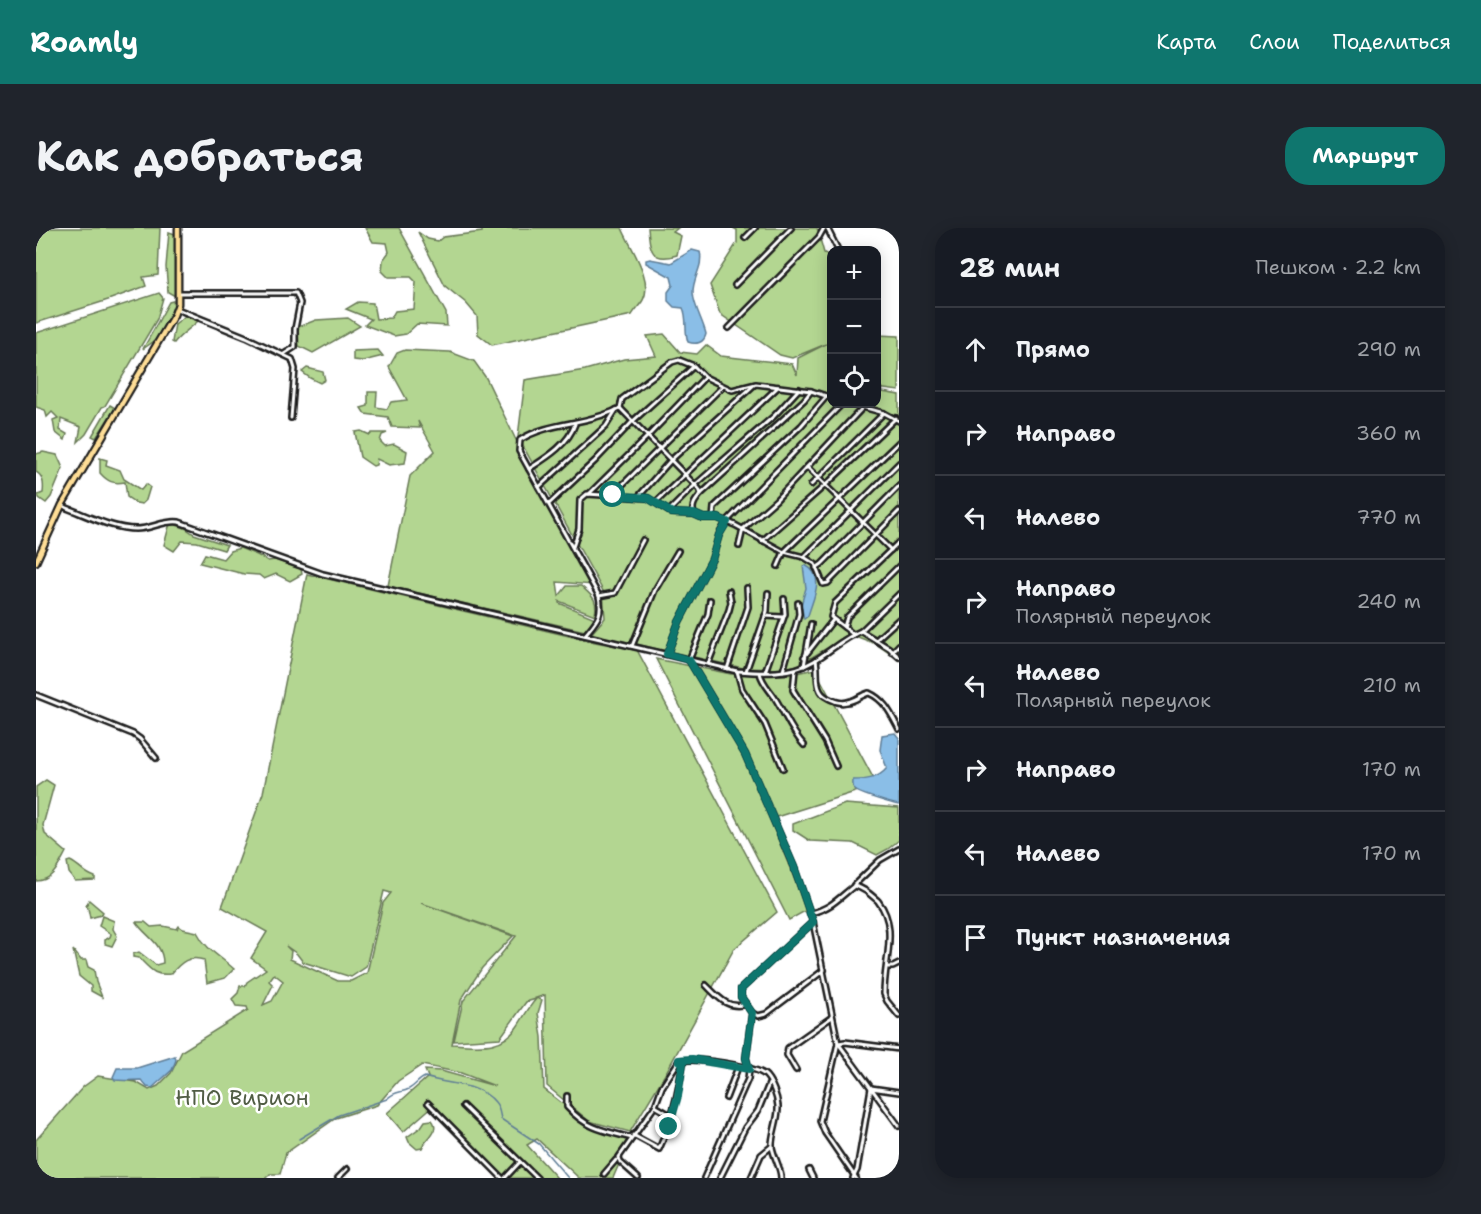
<!DOCTYPE html>
<html lang="ru">
<head>
<meta charset="utf-8">
<style>
  :root { --surface:#171b24; --page:#20242c; --text:#f1f3f6; --muted:#9ea1a6; --line:#363941; --accent:#0f766e }
  body { margin:0; font-family:"Shantell Sans",sans-serif; background:var(--page); color:var(--text) }
  .controls { position:absolute; right:18px; top:18px; display:grid; overflow:hidden; border-radius:12px; box-shadow:0 3px 15px #0003 }
  .controls button { width:54px; height:54px; display:grid; place-items:center; padding:0; border:0; border-bottom:2px solid var(--line); background:var(--surface); color:var(--text); font:30px sans-serif }
  .stop { position:absolute; width:18px; height:18px; margin:-14px; border:4px solid #0f766e; border-radius:50%; background:#fff }
  .stop.end { background:#0f766e; border-color:#fff; box-shadow:0 2px 6px #0008 }
  .list { margin:0; padding:0; list-style:none }
  h2 { display:flex; justify-content:space-between; align-items:center; height:78px; margin:0; padding:0 24px; font-size:26px }
  h2 small { font-size:20px; font-weight:400; color:var(--muted) }
  .list li { display:grid; grid-template-columns:39px 1fr auto; gap:18px; align-items:center; box-sizing:border-box; height:84px; padding:0 24px; border-top:2px solid var(--line) }
  .list b { display:block; font-size:22px; white-space:nowrap }
  .list p { margin:0; font-size:20px; white-space:nowrap; color:var(--muted) }
  .list em { font-size:20px; font-style:normal; color:var(--muted) }
  .icon { flex:none; width:33px; height:33px; fill:none; stroke:currentColor; stroke-width:2; stroke-linecap:round; stroke-linejoin:round }
  .map { position:relative; flex:none; width:863px; height:950px; overflow:hidden; border-radius:24px }
  header { display:flex; align-items:center; gap:36px; box-sizing:border-box; height:84px; padding:0 30px; background:var(--accent); color:#fff }
  header strong { font-size:28px }
  nav { display:flex; gap:33px; margin-inline-start:auto; font-size:21px }
  .intro { display:flex; align-items:center; justify-content:space-between; box-sizing:border-box; height:144px; padding:0 36px }
  h1 { margin:0; font-size:42px }
  .button { padding:15px 27px; border-radius:24px; background:var(--accent); color:#fff; font-size:21px; font-weight:700 }
  main { display:flex; gap:36px; padding:0 36px }
  aside { flex:1; background:var(--surface); border-radius:24px; box-shadow:0 3px 15px #0003 }
  .map>svg:first-child { display:block }
  .green { fill:#b3d691; stroke:#687956; stroke-width:1.5; fill-rule:evenodd }
  .water { fill:#8abee7; stroke:#5e7d96; stroke-width:1.5 }
  .lines { fill:none; stroke-linecap:round; stroke-linejoin:round }
  .stream { stroke:#5e7d96; stroke-width:1.5 }
  .minor-casing { stroke:#1c1c1c; stroke-width:8 }
  .major-casing { stroke:#1c1c1c; stroke-width:9 }
  .minor { stroke:#fff; stroke-width:3 }
  .major { stroke:#fedd96; stroke-width:4.5 }
  .route { stroke:#0f766e; stroke-width:8 }
  .labels { text-anchor:middle; dominant-baseline:central; stroke-width:5; stroke-linejoin:round; paint-order:stroke }
  .park-label { font-size:22px; fill:#515d45; stroke:#fff }
</style>
</head>
<body>
<header>
<strong>Roamly</strong>
<nav><a>Карта</a><a>Слои</a><a>Поделиться</a></nav>
</header>
<div class="intro"><h1>Как добраться</h1><a class="button">Маршрут</a></div>
<main>
<div class="map">
<svg width="863" height="950" viewBox="0 0 863 950">
  <rect width="100%" height="100%" fill="#fff"/>
  <filter id="ink" filterUnits="userSpaceOnUse"><feTurbulence type="fractalNoise" baseFrequency=".0167" numOctaves="2"/><feDisplacementMap in="SourceGraphic" scale="12" xChannelSelector="R" yChannelSelector="G"/><feConvolveMatrix kernelMatrix="1 2 1 2 8 2 1 2 1" color-interpolation-filters="sRGB"/></filter>
  <g filter="url(#ink)">
    <!-- green -->
    <g class="green">
      <polygon points="0,0 124,0 122,47 107,49 110,58 72,72 0,95"/>
      <polygon points="329,0 363,0 410,85 411,98 381,96 370,106 358,108 329,97 335,91 310,81 322,74 337,75 340,91 355,90 359,83 378,81 380,54 375,49 352,49 346,43 347,32 353,24 351,15 337,14"/>
      <path d="M446,0H586C594,19 618,52 607,72C604,77 599,82 596,87L456,117L442,106L441,88L430,75L409,58L382,4L392,11L402,13L407,9L446,4Z"/>
      <path d="M612,0H642L637,4L645,8L641,27C615,35 614,22 612,0Z"/>
      <polygon points="697,0 781,0 788,25 795,28 796,176 840,176 841,163 863,167 863,432 840,416 814,406 763,437 743,441 707,440 555,406 569,390 567,363 482,209 489,152 549,142 588,131 620,128 611,108 628,106 644,124 661,126 670,117 685,128 756,136 761,147 762,130 790,116 756,130 744,127 684,86 674,57 701,15 701,2"/>
      <polygon points="133,4 139,6 139,68 132,64 130,39"/>
      <polygon points="123,65 127,70 121,91 69,178 66,179 50,206 42,214 45,199 25,191 24,202 31,206 29,212 19,204 17,192 22,190 16,184 11,189 9,182 0,179 0,105"/>
      <polygon points="137,73 138,78 121,111 107,121 133,74"/>
      <path d="M153,85L161,88L162,93C154,101 145,106 138,115L136,114L139,96Z"/>
      <polygon points="312,90 324,98 277,125 263,118 262,99 280,92"/>
      <polygon points="841,107 863,108 863,163 841,160"/>
      <polygon points="342,122 347,128 327,133 317,132 317,123"/>
      <path d="M369,122L414,124L438,133L450,150L479,210L557,357L521,354L523,368L531,358H545C556,368 562,371 559,387L523,373V375L559,390L549,403L352,358L374,248L399,223L382,193L384,200L356,199L352,189L329,186L325,180L332,178V164H341L340,179L351,181L355,174L371,172L353,139L361,125Z"/>
      <polygon points="271,140 287,144 289,152 284,155 274,150 266,144"/>
      <polygon points="74,177 79,180 60,210 56,208"/>
      <polygon points="325,203 334,207 336,205 351,205 346,207 344,213 349,218 358,216 371,223 369,235 353,237 341,231 340,237 337,238 324,229 319,204"/>
      <path d="M7,224L21,227L27,240L15,269L10,275L3,270L2,267L7,265C8,257 8,248 0,244V226Z"/>
      <path d="M64,230L71,232L70,237L84,242L88,251L105,262L110,256L114,259L110,272L106,276L100,275L91,269L89,254C77,256 72,254 64,245Z"/>
      <polygon points="134,295 149,300 158,306 191,317 188,322 161,314 146,313 138,323 128,317"/>
      <polygon points="204,320 221,327 232,333 239,332 265,341 266,346 254,353 240,346 228,351 223,347 208,346 164,335 169,326 187,331 194,323"/>
      <path d="M271,346L554,413L601,422L741,684L698,721L628,848L594,904L553,893L511,858L509,767L500,770L506,772L502,785L506,809L508,861L555,898L595,908L577,950H543L501,911L491,917L521,950H470L398,877L367,904L351,885L392,849L389,842L405,843L459,858L425,845L386,837L362,853L341,877L300,890L250,925L244,946H234L230,950H0V912L47,859L62,848L100,854L113,862L122,858L135,845L146,823L212,782L211,779L200,778L196,771L202,765L204,758H209L211,754L230,741L215,730L231,704L186,679L227,565ZM348,663L355,665L347,675L331,745L315,753H302L254,731L255,723L250,718L261,726L267,734L315,749L330,739ZM385,675L480,708L427,773L418,813L464,810L490,774L500,771C492,780 488,789 481,799C465,823 440,817 416,816L425,772L446,740L477,708ZM238,746L247,753L236,773L227,777L237,757L233,753Z"/>
      <polygon points="620,431 695,446 751,447 779,441 841,557 734,591 771,682 753,692"/>
      <path d="M10,552L18,557L7,597L9,606L30,624C23,637 17,653 0,653V559Z"/>
      <polygon points="809,576 863,580 863,612 852,621 841,627 817,615 774,613 757,602 757,596"/>
      <path d="M34,633C45,638 48,646 59,649V652L39,653L33,645L31,634Z"/>
      <polygon points="53,672 67,684 65,687 54,690 52,680 50,678"/>
      <polygon points="66,688 78,693 77,701 81,708 76,718 69,716 69,712 74,709 75,706 63,698"/>
      <path d="M100,694H109L115,699L127,698L141,701L143,698L147,701L161,704C170,722 184,728 198,741L189,750L171,755L168,732C153,727 145,734 135,746C118,748 115,742 103,730L97,729V726L103,724L120,737L127,735C127,715 109,708 100,694Z"/>
      <polygon points="37,722 45,732 50,732 52,739 58,742 60,754 66,769 55,763 55,758 43,748"/>
      <path d="M396,892C405,903 390,910 386,920L381,921L373,914L371,909L385,899L389,893Z"/>
    </g>
    <!-- water -->
    <g class="water">
      <path d="M656,22L664,24C668,38 656,51 657,65C658,79 667,93 670,106C668,115 660,117 652,114C648,103 652,90 647,80L638,79L632,73V64L637,57L635,49L610,35V32L614,31L635,35Z"/>
      <path d="M769,337C791,348 776,372 772,388L768,391L765,377L770,360L767,338Z"/>
      <path d="M859,505L863,510V577C857,576 823,566 819,562C816,559 817,557 817,552C830,552 842,551 851,540L844,522L846,507Z"/>
      <path d="M139,828L140,832L136,842L116,860L111,859L105,852C96,852 88,853 79,852L77,849L81,840H101Z"/>
    </g>
    <g class="lines">
      <!-- stream -->
      <path class="stream" d="M263,911L303,887L351,871C358,863 365,865 373,861C379,858 382,852 389,849C410,857 444,855 459,874C463,878 464,886 465,891L503,916L532,950"/>
      <!-- minor casing -->
      <g class="minor-casing">
        <g id="minor">
          <polyline points="791,0 802,22"/>
          <polyline points="709,10 719,0"/>
          <polyline points="699,57 755,0"/>
          <polyline points="142,65 260,65 264,75 259,101 259,119 248,126"/>
          <polyline points="141,81 210,109 256,131 259,141 255,190"/>
          <polyline points="693,100 783,9 788,0"/>
          <polyline points="840,164 843,162"/>
          <polyline points="816,176 848,185 863,193"/>
          <path d="M584,180L663,261L665,266C659,273 655,278 658,286L667,290H682L699,297L748,324L768,329L779,336L787,356L792,355L863,283"/>
          <polyline points="771,239 855,322"/>
          <path d="M493,241C510,230 532,217 539,196"/>
          <polyline points="775,257 848,185"/>
          <polyline points="503,259 570,198 580,182"/>
          <polyline points="553,266 611,209 669,149"/>
          <polyline points="665,266 768,172 775,163"/>
          <polyline points="576,267 686,159"/>
          <polyline points="603,268 634,233 718,157"/>
          <polyline points="620,274 742,159"/>
          <polyline points="513,276 559,233 597,193 658,138"/>
          <path d="M26,277L31,280C52,288 77,301 100,301C115,301 128,292 143,294L287,346L701,443C726,445 755,447 778,433C793,424 808,410 825,403L853,420L863,429"/>
          <polyline points="657,286 636,285 634,282 659,257 738,188 763,161"/>
          <polyline points="677,290 678,279 765,198 790,169"/>
          <polyline points="726,313 794,253 860,190"/>
          <polyline points="703,318 707,301 740,272 830,176"/>
          <polyline points="537,319 543,301 544,272 551,266 612,270 634,284"/>
          <polyline points="768,329 863,235"/>
          <polyline points="742,338 748,324 863,214"/>
          <polyline points="780,340 786,336 863,258"/>
          <polyline points="563,368 579,365 607,312"/>
          <polyline points="729,388 747,389"/>
          <polyline points="808,399 795,389 799,375 863,314"/>
          <polyline points="825,403 863,366"/>
          <path d="M549,407C561,392 567,388 563,368L483,223L484,212C512,194 549,197 580,182L584,180L586,171L636,134L643,132L658,138L669,149L696,162L720,156L775,163L796,170"/>
          <polyline points="818,407 808,399 811,389 863,338"/>
          <polyline points="840,412 863,391"/>
          <polyline points="596,418 619,362 642,323"/>
          <polyline points="856,424 863,417"/>
          <polyline points="631,426 643,394 676,331 683,307 691,293 806,176"/>
          <polyline points="768,429 797,392"/>
          <polyline points="653,432 709,526 758,639 777,694 802,815 863,898"/>
          <polyline points="653,432 672,386 674,372"/>
          <path d="M780,432C783,446 777,463 792,470C798,473 804,476 811,474C819,473 825,467 833,465C849,472 855,486 863,501"/>
          <polyline points="672,436 693,382 695,374 693,363"/>
          <polyline points="768,438 775,396"/>
          <polyline points="691,441 712,379 711,360"/>
          <polyline points="759,442 757,462 789,513 800,538"/>
          <polyline points="701,443 706,461 729,496 747,540"/>
          <polyline points="710,443 731,383 732,365"/>
          <polyline points="747,443 763,386 762,375"/>
          <polyline points="729,444 749,386 748,371"/>
          <path d="M724,445C726,455 734,462 739,470C749,486 755,503 768,517"/>
          <polyline points="0,467 97,506 104,511 120,530"/>
          <polyline points="818,657 844,632 863,621"/>
          <path d="M775,685C794,681 803,670 818,658C828,660 834,666 842,673C863,700 848,731 848,766L851,773L863,788"/>
          <polyline points="852,739 857,739 863,736"/>
          <path d="M670,757C682,769 692,782 710,776"/>
          <polyline points="716,785 722,788 730,786 788,742"/>
          <polyline points="802,815 784,893 789,905 820,950"/>
          <polyline points="802,815 809,814 863,821"/>
          <polyline points="760,842 751,827 752,820 796,789"/>
          <path d="M531,868V879C551,901 568,903 596,910"/>
          <polyline points="690,870 702,839"/>
          <polyline points="392,875 466,950"/>
          <polyline points="427,878 501,950"/>
          <polyline points="619,878 636,888"/>
          <path d="M597,907L623,921C636,893 642,866 647,835L645,834"/>
          <polyline points="773,942 777,950"/>
          <polyline points="568,946 580,932"/>
          <polyline points="302,950 311,941"/>
          <polyline points="469,950 484,934"/>
          <path d="M602,950L584,934L583,929L619,878L626,859L643,833C658,830 720,837 730,848C736,855 741,868 742,878C743,892 735,907 736,919C738,930 745,940 745,950"/>
          <polyline points="668,950 712,851 713,841 710,830 716,785 705,769 705,761 777,694"/>
          <polyline points="684,950 709,900 722,883 733,856"/>
          <polyline points="715,950 725,927 736,918"/>
          <polyline points="817,950 821,942 835,860 863,864"/>
          <polyline points="863,950 863,948"/>
        </g>
      </g>
      <!-- major casing -->
      <g class="major-casing">
        <polyline id="major" points="0,334 26,277 138,87 142,76 142,0"/>
      </g>
      <!-- minor -->
      <use href="#minor" class="minor"/>
      <!-- major -->
      <use href="#major" class="major"/>
    </g>
  </g>
  <g class="lines" filter="url(#ink)">
    <!-- route -->
    <polyline class="route" points="577,267 612,270 636,285 658,286 667,290 682,290 691,294 683,307 676,331 643,394 631,426 653,432 709,526 758,639 777,694 705,761 705,769 716,785 710,830 713,841 656,831 643,832 647,835 642,868 633,899"/>
  </g>
  <g class="labels">
    <!-- park labels -->
    <g class="park-label">
      <text x="206" y="869">НПО Вирион</text>
    </g>
  </g>
</svg>
<div class="controls">
<button>+</button>
<button>−</button>
<button><svg class="icon" aria-label="locate" viewBox="0 0 24 24"><circle cx="12" cy="12" r="6"/><path d="M12 2v4M12 18v4M2 12h4M18 12h4"/></svg></button>
</div>
<div class="stop" style="left:577px;top:267px"></div>
<div class="stop end" style="left:633px;top:899px"></div>
</div>
<aside>
<h2>28 мин<small>Пешком · 2.2 km</small></h2>
<ul class="list">
<li><svg class="icon" aria-label="ahead" viewBox="0 0 24 24"><path d="M12 20V5M6 11l6-6 6 6"/></svg><div><b>Прямо</b></div><em>290 m</em></li>
<li><svg class="icon" aria-label="right" viewBox="0 0 24 24"><path d="M7 20v-9h11M14 6l5 5-5 5"/></svg><div><b>Направо</b></div><em>360 m</em></li>
<li><svg class="icon" aria-label="left" viewBox="0 0 24 24"><path d="M17 20v-9H6M10 6l-5 5 5 5"/></svg><div><b>Налево</b></div><em>770 m</em></li>
<li><svg class="icon" aria-label="right" viewBox="0 0 24 24"><path d="M7 20v-9h11M14 6l5 5-5 5"/></svg><div><b>Направо</b><p>Полярный переулок</p></div><em>240 m</em></li>
<li><svg class="icon" aria-label="left" viewBox="0 0 24 24"><path d="M17 20v-9H6M10 6l-5 5 5 5"/></svg><div><b>Налево</b><p>Полярный переулок</p></div><em>210 m</em></li>
<li><svg class="icon" aria-label="right" viewBox="0 0 24 24"><path d="M7 20v-9h11M14 6l5 5-5 5"/></svg><div><b>Направо</b></div><em>170 m</em></li>
<li><svg class="icon" aria-label="left" viewBox="0 0 24 24"><path d="M17 20v-9H6M10 6l-5 5 5 5"/></svg><div><b>Налево</b></div><em>170 m</em></li>
<li><svg class="icon" aria-label="arrive" viewBox="0 0 24 24"><path d="M6 21V4h12l-3 4 3 4H6"/></svg><div><b>Пункт назначения</b></div></li>
</ul>
</aside>
</main>
</body>
</html>
